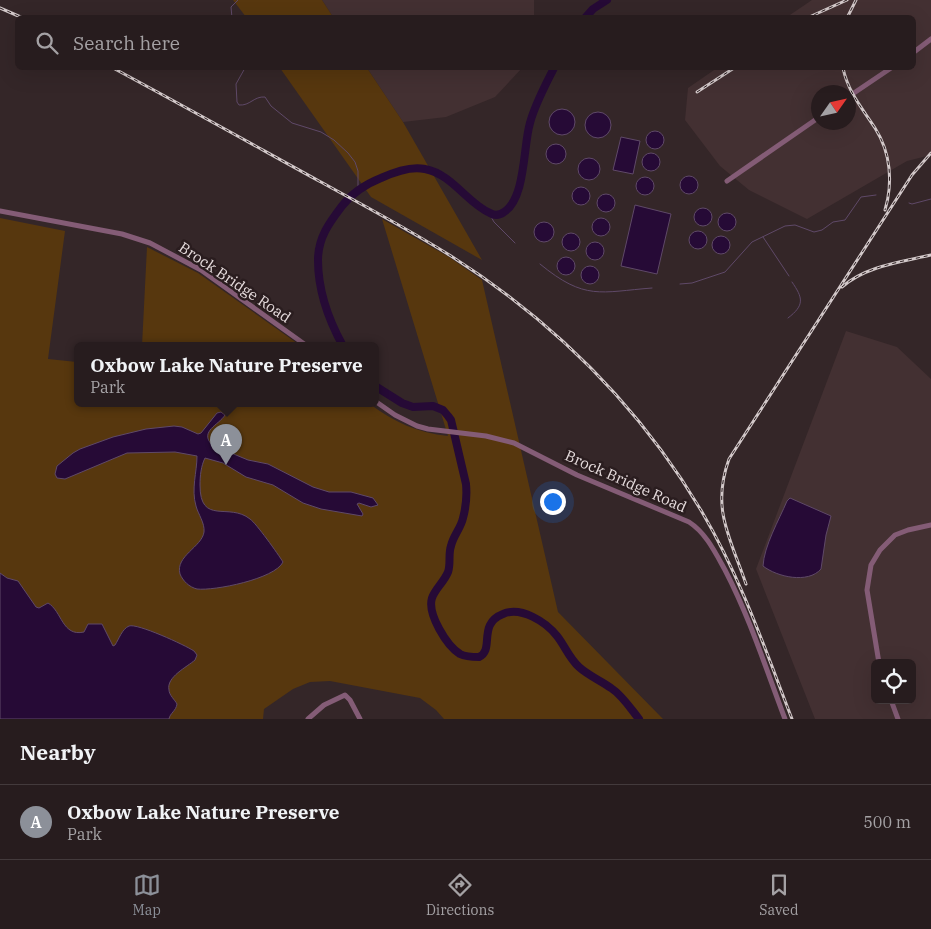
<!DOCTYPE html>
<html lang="en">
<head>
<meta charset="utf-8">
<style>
  :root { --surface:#271c1e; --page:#2f2527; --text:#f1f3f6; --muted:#a4a1a4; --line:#433a3c; --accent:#8c9099 }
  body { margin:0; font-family:"IBM Plex Serif",serif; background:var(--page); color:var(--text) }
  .controls { position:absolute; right:15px; bottom:15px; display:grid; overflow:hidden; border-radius:8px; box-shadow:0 5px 20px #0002 }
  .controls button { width:45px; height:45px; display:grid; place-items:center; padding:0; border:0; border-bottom:1px solid var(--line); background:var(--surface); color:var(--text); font:25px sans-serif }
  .compass { position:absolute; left:811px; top:85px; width:45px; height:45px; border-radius:50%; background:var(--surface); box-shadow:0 5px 20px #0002; rotate:56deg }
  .you { position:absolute; left:552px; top:501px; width:18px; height:18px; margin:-12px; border:4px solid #fff; border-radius:50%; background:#1a73e8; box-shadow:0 0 0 8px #1a73e833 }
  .badge { display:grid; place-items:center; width:32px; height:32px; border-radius:50%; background:var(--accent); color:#fff; font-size:16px; font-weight:700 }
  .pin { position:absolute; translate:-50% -41px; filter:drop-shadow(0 1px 2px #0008) }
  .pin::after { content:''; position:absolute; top:26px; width:18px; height:15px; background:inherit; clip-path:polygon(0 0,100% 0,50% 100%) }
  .popup { position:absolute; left:74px; top:342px; width:305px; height:65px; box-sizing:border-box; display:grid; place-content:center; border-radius:8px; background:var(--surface); filter:drop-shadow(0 1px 4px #0005); font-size:16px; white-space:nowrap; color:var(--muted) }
  .popup b { font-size:19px; color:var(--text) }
  .popup::after { content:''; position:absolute; left:50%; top:100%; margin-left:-10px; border:10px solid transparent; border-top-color:var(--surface) }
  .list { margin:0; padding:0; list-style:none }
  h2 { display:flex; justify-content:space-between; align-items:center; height:65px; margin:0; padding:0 20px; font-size:21px }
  h2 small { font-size:16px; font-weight:400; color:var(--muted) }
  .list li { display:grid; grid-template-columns:32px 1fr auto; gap:15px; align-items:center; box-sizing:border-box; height:75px; padding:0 20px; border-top:1px solid var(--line) }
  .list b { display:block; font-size:19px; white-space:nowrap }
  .list p { margin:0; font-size:16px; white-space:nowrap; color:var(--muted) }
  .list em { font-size:16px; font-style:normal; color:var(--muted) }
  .icon { flex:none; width:28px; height:28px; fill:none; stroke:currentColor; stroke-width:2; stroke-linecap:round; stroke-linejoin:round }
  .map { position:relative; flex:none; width:931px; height:719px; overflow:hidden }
  .search { position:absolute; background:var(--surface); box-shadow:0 5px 20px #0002; left:15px; right:15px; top:15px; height:55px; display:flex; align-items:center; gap:12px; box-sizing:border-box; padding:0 18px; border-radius:8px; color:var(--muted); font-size:19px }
  .sheet { height:140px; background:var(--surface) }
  nav { display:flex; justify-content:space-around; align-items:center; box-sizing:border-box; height:70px; border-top:1px solid var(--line); background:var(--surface); font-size:14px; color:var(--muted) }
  nav a { display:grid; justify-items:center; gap:2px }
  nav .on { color:var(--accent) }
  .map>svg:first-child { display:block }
  .built { fill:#433032; fill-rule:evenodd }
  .green { fill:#57370e }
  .water { fill:#260a36; stroke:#5f4968 }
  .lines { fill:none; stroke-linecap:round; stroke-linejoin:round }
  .stream { stroke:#5f4968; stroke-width:1 }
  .river { stroke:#260a36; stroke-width:8 }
  .minor { stroke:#845c76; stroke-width:5 }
  .rail-casing { stroke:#d2c8c9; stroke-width:3 }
  .rail { stroke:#2a1d1f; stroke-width:1; stroke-dasharray:4; stroke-linecap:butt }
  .labels { text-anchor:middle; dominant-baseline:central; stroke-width:5; stroke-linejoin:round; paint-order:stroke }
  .street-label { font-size:15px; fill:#e5dbdc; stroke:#2a1d1f }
</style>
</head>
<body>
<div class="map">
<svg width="931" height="719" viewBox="0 0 931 719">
  <rect width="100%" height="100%" fill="#342628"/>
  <!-- built -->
  <g class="built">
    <polygon points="322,0 534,0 534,17 333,17"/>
    <path d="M812,0H931V155L907,161L807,219L749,190L720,166L685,120L688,88L717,68H914V18L787,17ZM818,92H848V122H818Z"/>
    <polygon points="367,68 522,68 495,97 446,117 403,122"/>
    <path d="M846,331L897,347L931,379V719H815L756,569ZM875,663H912V700H875Z"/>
  </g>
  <!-- green -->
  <g class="green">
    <polygon points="233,0 322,0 333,17 246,17"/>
    <polygon points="280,68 367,68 403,122 482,260 371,197"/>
    <path d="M0,218L65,231L48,359L77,362V404H370C394,422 418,433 448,436L382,219L449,257L482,280L558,612L663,719H444L436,710L420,698L330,681L310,682L293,689L264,709L263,719H0Z"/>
    <polygon points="147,247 198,273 301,346 142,346"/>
  </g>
  <!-- water -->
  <g class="water">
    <circle cx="562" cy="122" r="13"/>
    <circle cx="598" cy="125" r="13"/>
    <circle cx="655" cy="140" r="9"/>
    <polygon points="621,137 640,141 633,174 613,170"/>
    <circle cx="556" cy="154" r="10"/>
    <circle cx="651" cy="162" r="9"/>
    <circle cx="589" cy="169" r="11"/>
    <circle cx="689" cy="185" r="9"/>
    <circle cx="645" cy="186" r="9"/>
    <circle cx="581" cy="196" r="9"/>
    <circle cx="606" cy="203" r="9"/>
    <polygon points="635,205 671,214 657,274 621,266"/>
    <circle cx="703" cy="217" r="9"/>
    <circle cx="727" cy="222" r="9"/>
    <circle cx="601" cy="227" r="9"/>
    <circle cx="544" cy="232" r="10"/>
    <circle cx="698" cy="240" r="9"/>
    <circle cx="571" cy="242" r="9"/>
    <circle cx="721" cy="245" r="9"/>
    <circle cx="595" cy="251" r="9"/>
    <circle cx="566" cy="266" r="9"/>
    <circle cx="590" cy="275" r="9"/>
    <path d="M221,412L225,415C219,425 199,431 212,445L248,460L268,464L313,487L329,492H351L373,498L378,505L371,507L359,503L357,504L363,514L362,516L321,509L303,503L273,485L246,477L223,463L205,458C201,466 200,476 200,485C200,526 229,502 250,519C256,523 278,554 283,562C275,579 214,591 197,589C189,587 183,581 180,574C175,556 202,547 204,532C205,523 198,514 196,506C191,489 197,472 197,456L175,452L127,453L65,479L57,478L55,474L57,466L73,453L80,449L113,437L146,429L174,426L182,427L198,434L201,433L217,413Z"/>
    <path d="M790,498L831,516L826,535L821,569C808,584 777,577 763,566C764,546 779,520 787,501Z"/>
    <path d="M0,573L7,578L18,581L36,607L39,608L48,603C62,611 62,637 84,632L88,624H102L113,646L115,645C119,639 122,629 129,626C137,623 185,645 194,651L197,655L195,660C187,667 166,677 169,690C169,695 175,700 177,704C176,711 170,713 169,719H0Z"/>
  </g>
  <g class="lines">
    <!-- stream -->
    <g class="stream">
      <polyline points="232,18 231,7 238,0"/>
      <path d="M245,68L236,84L237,102L239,105C250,106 254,96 265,97L271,106L292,123L321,132L334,140L348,153L355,162L358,171V191"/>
      <polyline points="909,203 912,204 931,199"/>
      <polyline points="489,213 494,222 515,243"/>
      <polyline points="763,237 789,276"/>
      <path d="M540,264C585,301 600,292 652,288"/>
      <polyline points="680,284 692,283 725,272 752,242 785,226 795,225 814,232 822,230 833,222 845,220 861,197 876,195"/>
      <path d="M788,318C805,305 803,298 792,282"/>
    </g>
    <!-- river -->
    <g class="river">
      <polyline points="585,18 593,9 607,0"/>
      <path d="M343,346C328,319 318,292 318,260C318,238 329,223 342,206C352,193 366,184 381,178C394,172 412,166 425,169C452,174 468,204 490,213C495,216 500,215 504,212C526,198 523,146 530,123C535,104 545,86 554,68"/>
      <path d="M375,386L402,403L413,407L433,406L443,410L448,416L451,420L466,484C467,495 466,507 463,518C461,528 453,536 451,546C448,554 451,564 448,572C444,582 435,589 432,598C427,614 447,646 460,654C466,657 472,657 479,657C495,650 477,624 503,614C521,606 546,622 557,636C565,646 569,658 579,667C589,676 600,680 611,688C622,695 631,709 639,719"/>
    </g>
    <!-- minor -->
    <g class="minor">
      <polyline points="914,52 931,39"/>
      <polyline points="848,97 891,68"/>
      <polyline points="727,181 818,118"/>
      <polyline points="0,211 122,234 150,243 201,270 307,346"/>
      <path d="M375,401L395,415L417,426L428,429L486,436L514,443L577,475L689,522C706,533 715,552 725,570C750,618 766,669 785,719"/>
      <polyline points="879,663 867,590 871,565 880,550 895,535 908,530 931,525"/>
      <polyline points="891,700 898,719"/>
      <polyline points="308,719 324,705 345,695 350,700 360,719"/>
    </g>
    <!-- rail casing -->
    <g class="rail-casing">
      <g id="rail">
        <polyline points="0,8 23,18"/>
        <polyline points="807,18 847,0"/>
        <polyline points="847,18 856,0"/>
        <path d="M113,68C182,105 250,143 319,181C363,205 408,229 451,256C553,321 640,407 702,512C741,578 765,649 792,719"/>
        <path d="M843,68C848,92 862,108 875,128C891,153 893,183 885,210"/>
        <polyline points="697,92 734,68"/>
        <path d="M842,287C866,266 901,262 931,255"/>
        <path d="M746,584C730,537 711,509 729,459L912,175L931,153"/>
      </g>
    </g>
    <!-- rail -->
    <use href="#rail" class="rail"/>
  </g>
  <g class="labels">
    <!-- street labels -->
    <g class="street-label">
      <text transform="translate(235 282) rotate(34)">Brock Bridge Road</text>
      <text transform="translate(626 481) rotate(24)">Brock Bridge Road</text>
    </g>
  </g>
</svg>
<div class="controls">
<button><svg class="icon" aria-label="locate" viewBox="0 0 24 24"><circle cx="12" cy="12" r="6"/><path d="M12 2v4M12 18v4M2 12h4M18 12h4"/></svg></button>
</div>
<svg class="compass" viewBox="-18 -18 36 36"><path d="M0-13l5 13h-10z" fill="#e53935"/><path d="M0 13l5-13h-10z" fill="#a4a1a4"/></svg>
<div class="you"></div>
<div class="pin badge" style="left:226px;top:465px">A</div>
<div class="popup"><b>Oxbow Lake Nature Preserve</b>Park</div>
<div class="search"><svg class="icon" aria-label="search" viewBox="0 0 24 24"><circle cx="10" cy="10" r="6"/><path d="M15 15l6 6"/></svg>Search here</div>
</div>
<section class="sheet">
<h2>Nearby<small></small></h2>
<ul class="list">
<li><span class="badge">A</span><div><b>Oxbow Lake Nature Preserve</b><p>Park</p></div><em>500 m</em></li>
</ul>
</section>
<nav>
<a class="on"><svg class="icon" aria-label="map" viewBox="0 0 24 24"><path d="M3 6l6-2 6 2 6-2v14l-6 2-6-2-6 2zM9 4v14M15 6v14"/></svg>Map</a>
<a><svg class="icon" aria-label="directions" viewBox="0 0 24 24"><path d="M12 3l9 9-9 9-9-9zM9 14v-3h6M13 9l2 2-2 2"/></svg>Directions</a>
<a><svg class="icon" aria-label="saved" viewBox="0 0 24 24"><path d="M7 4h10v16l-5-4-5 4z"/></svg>Saved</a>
</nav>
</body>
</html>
